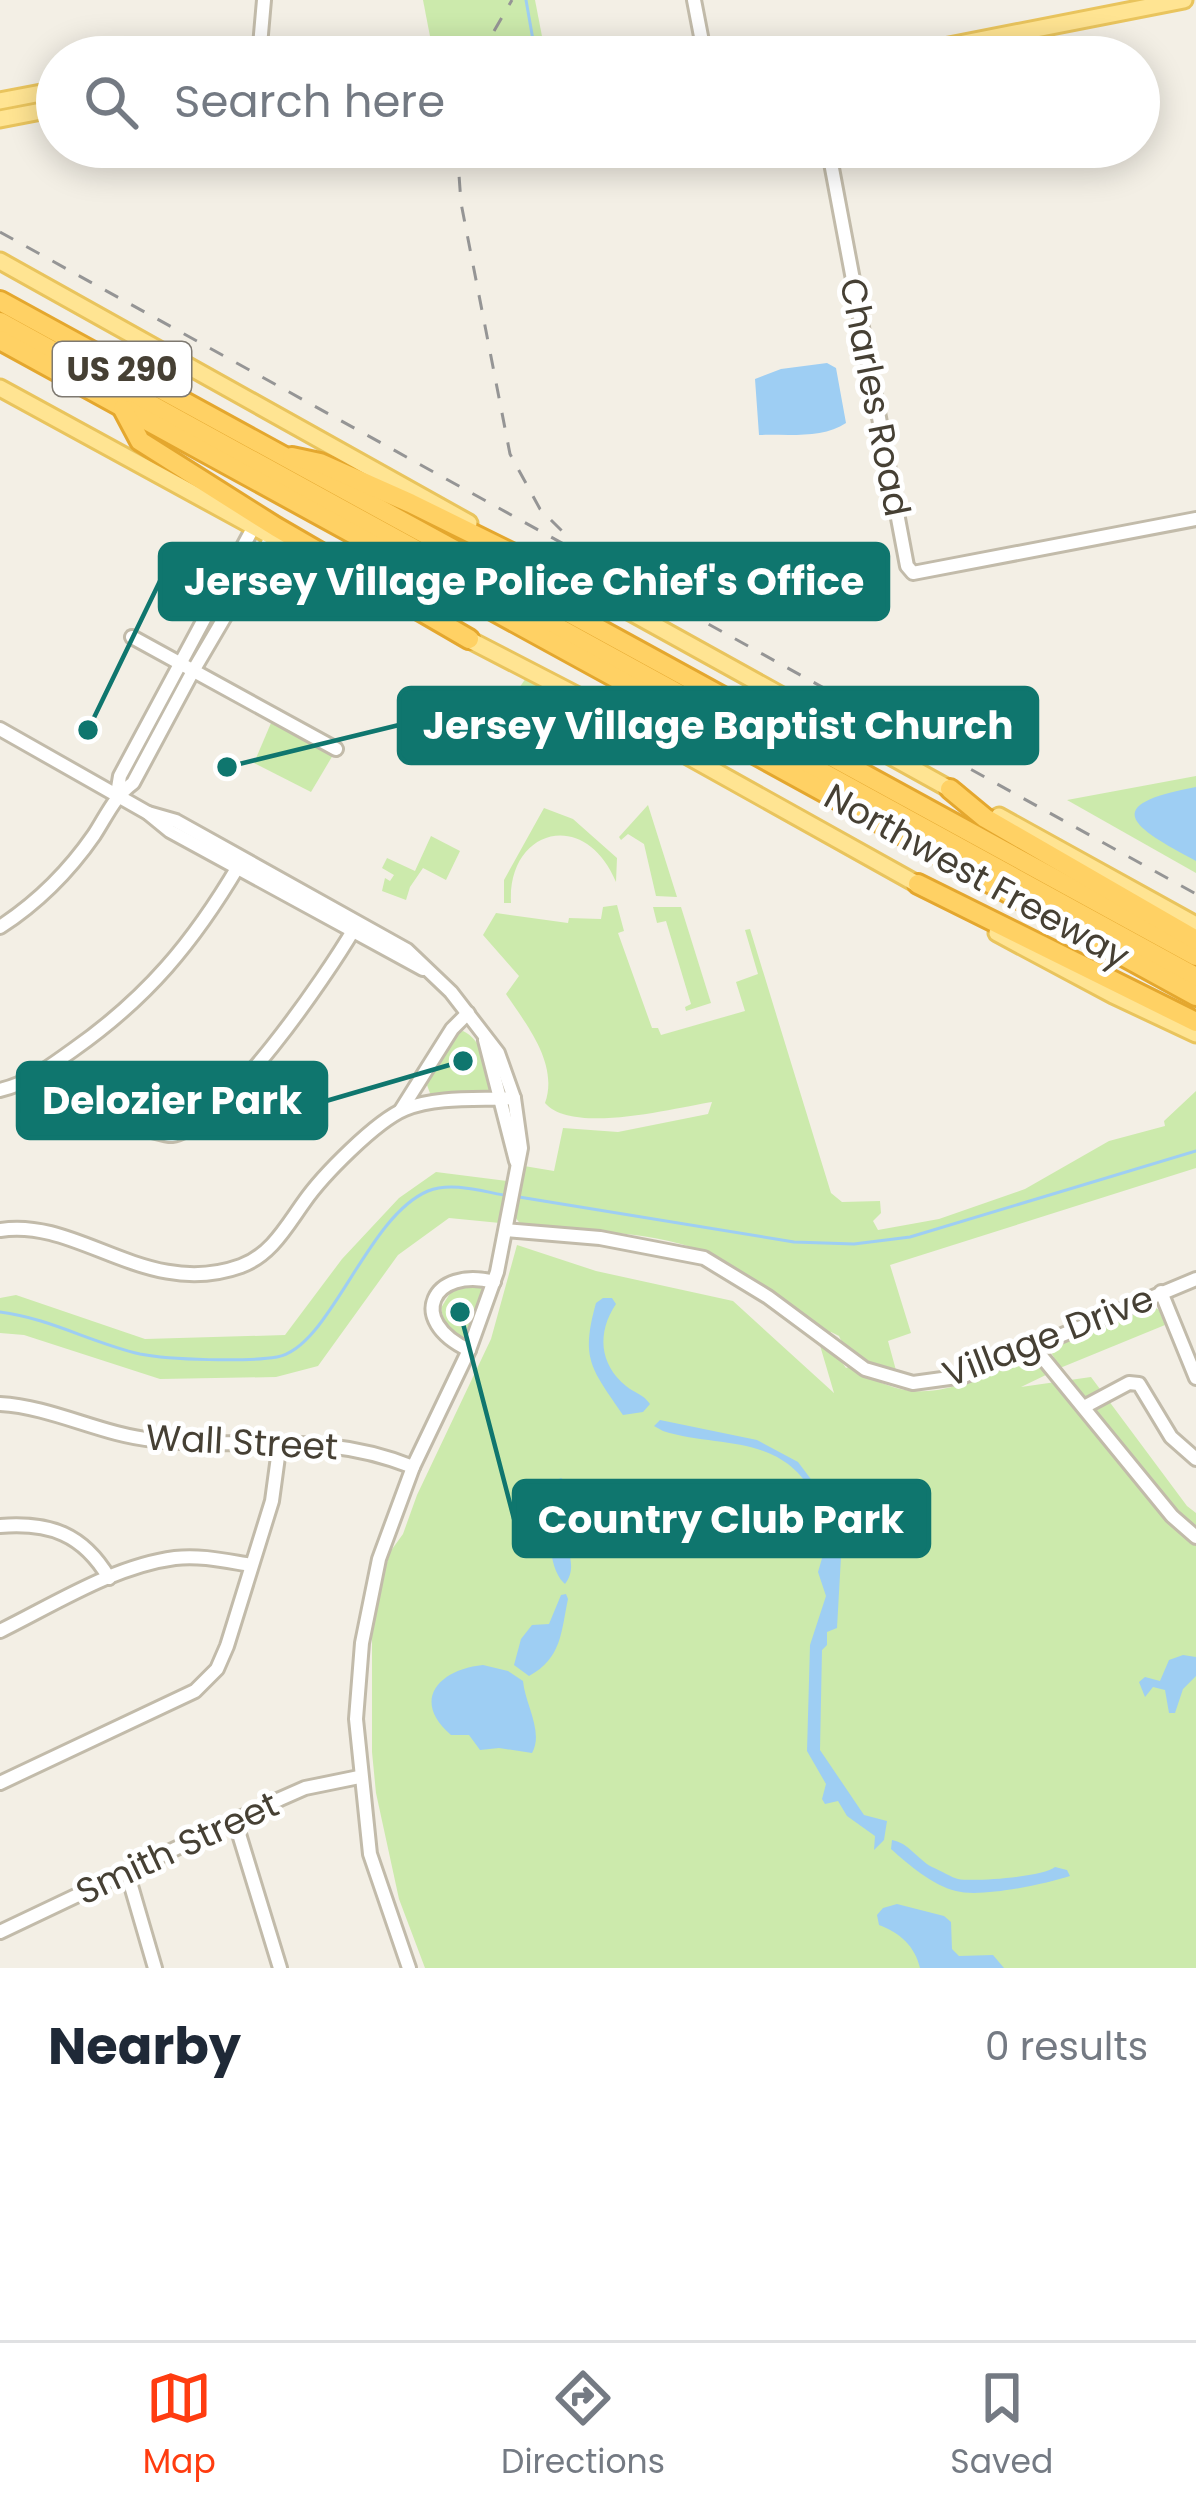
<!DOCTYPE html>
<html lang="en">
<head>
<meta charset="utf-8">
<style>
  :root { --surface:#fff; --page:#f6f6f7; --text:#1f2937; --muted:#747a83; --line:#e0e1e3; --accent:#ff3c10 }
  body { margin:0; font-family:Poppins,sans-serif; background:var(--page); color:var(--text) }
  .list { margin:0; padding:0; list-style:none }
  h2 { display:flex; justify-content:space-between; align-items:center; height:156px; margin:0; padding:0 48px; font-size:51px }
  h2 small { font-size:39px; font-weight:400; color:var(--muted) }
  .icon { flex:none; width:66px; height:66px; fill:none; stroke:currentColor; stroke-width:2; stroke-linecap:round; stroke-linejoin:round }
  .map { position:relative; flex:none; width:1196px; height:1968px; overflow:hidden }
  .search { position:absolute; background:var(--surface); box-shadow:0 6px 30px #0003; left:36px; right:36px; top:36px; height:132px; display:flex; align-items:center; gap:30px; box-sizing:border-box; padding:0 42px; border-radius:66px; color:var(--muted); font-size:45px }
  .sheet { height:372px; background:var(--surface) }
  nav { display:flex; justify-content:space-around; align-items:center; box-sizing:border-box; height:168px; border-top:3px solid var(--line); background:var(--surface); font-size:33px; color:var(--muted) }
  nav a { display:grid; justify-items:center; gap:6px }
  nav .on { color:var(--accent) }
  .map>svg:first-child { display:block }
  .green { fill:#cceaac }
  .water { fill:#9ecef3 }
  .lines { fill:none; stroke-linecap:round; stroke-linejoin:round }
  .stream { stroke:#9ecef3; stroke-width:3 }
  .minor-casing { stroke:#c2bbaa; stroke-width:18 }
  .major-casing { stroke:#e9c45d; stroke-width:21 }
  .highway-casing { stroke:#e4a72e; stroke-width:24 }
  .minor { stroke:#fff; stroke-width:12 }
  .major { stroke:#ffe492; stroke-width:15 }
  .highway { stroke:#ffd164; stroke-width:18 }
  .rail { stroke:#959595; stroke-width:3; stroke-dasharray:15 15; stroke-linecap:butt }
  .labels { text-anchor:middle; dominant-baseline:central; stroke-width:10; stroke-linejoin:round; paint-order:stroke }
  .shield { fill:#fff; stroke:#7e7971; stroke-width:3 }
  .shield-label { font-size:33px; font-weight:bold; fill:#464034 }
  .street-label { font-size:36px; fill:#464034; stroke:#fff }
  .leader { fill:none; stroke:#0f766e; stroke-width:4.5 }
  .callout-dot { fill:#0f766e; stroke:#fff; stroke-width:4.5 }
  .callout { fill:#0f766e; stroke:#0f766e; stroke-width:4.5 }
  .callout-label { font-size:39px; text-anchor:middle; font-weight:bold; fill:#fff }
</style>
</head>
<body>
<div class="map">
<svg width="1196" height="1968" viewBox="0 0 1196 1968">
  <rect width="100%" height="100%" fill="#f3efe5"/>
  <!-- green -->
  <g class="green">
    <polygon points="423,0 535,0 546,57 434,57"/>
    <polygon points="526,678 594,713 595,720 583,740 542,718 537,704 541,700 533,690 524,697 515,694"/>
    <polygon points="271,723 333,755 311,792 254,763"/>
    <polygon points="1196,776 1196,873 1067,800"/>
    <polygon points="648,805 677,897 656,896 644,844 628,834 621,840 619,837"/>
    <path d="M544,808L573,819L617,858L616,882C585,807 507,829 511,903H504V880Z"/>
    <polygon points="431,836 460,851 446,880 423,868 410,887 406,900 382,891 385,878 390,881 394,875 382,868 387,858 415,871"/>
    <path d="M617,905L624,931L618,933L652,1028H658L661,1035L745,1011L736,982L758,974L745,930L750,929L831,1193L842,1202L880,1201L881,1213L873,1221L878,1230L939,1219L1025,1189L1109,1141L1165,1126L1164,1121L1196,1091V1168L890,1265L911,1333L888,1341L897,1374C876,1368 848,1358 839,1336L831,1332L827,1335C795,1312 764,1284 730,1264C671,1229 588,1232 522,1226L515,1217L524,1166L554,1171L563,1128L618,1132L708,1114L712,1102C674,1108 573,1135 545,1103C559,1064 526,1024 506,994L519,976L483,935L496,913L568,923L569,918L601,919L603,907Z"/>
    <polygon points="653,907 681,907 711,1003 686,1011 685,1007 691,1004 666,921 657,923"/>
    <path d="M463,1031C481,1039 487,1065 495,1082L492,1091L431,1096L427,1085L455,1034Z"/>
    <polygon points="436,1172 507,1181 500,1223 449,1218 398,1255 318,1366 276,1377 160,1379 24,1335 0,1333 0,1298 16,1295 145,1339 285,1335 342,1259 399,1198"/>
    <path d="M517,1245L596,1271L733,1301L834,1393L819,1342L837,1355L846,1368L852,1366C924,1417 966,1379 1035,1356L1050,1373L1021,1387L1091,1377L1187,1506L1196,1513V1968H425L399,1899L376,1793L372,1752V1616L390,1552L403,1534L417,1495L491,1339Z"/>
    <polygon points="468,1285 481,1287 484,1297 468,1337 460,1340 446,1331 441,1308 452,1290"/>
    <polygon points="1153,1306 1159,1310 1165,1325 1060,1368 1049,1349 1057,1345"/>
  </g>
  <!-- water -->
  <g class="water">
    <path d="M827,363L836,368L846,423C823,439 787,434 759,435L755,379L781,369Z"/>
    <path d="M1196,787V861C1132,827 1098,805 1196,787Z"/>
    <path d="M603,1298H612L616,1304C597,1332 599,1364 626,1386C636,1394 643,1394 650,1404L643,1412L623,1415C592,1369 580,1360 596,1303Z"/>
    <path d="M660,1420L757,1440L798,1462L825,1498L836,1531L833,1540L825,1543C818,1529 823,1513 815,1497C781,1432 720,1449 663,1431L654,1426Z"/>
    <path d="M561,1478L578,1490C574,1504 565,1524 566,1538C568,1554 577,1568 565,1584C543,1564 551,1510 552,1482Z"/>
    <polygon points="836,1553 841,1557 837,1628 827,1632 827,1645 822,1650 820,1750 864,1815 887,1821 884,1840 874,1850 875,1836 847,1816 838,1801 825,1804 822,1799 826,1784 807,1751 810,1645 826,1596 818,1572 823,1555"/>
    <path d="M566,1594L568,1599C561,1632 562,1658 529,1676L514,1665L521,1639L532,1625L549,1624L561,1595Z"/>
    <polygon points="1183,1655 1196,1657 1196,1676 1183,1689 1175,1713 1169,1713 1165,1690 1153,1687 1145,1697 1139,1682 1145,1677 1160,1681 1169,1660"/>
    <path d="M483,1665L508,1671L523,1681C525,1704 544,1732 532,1753L499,1748L480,1750L469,1735H451C410,1700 440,1669 483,1665Z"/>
    <path d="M892,1840C909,1843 917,1859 932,1867C939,1870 953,1878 958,1879C973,1882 1044,1877 1055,1867L1067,1870L1070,1876C1045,1884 981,1898 956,1891C932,1885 909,1865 891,1849Z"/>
    <path d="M897,1904L944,1916L951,1922L952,1949L959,1956L993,1955L1004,1968H920C915,1946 900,1933 879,1925L877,1915L883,1908Z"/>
  </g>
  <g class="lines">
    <!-- stream -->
    <g class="stream">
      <polyline points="526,0 536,57"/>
      <polyline points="519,1197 794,1242 854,1244 910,1237 1196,1151"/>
      <path d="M0,1312C49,1318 92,1343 140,1354C170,1360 247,1362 277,1357C330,1348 366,1217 428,1191C452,1181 484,1192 509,1196"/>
    </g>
    <!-- minor casing -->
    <g class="minor-casing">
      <g id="minor">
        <polyline points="694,0 705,57"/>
        <polyline points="259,57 264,0"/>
        <polyline points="828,147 907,566 913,573 1196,519"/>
        <polyline points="132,637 336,749"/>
        <polyline points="0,729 148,813 170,831 423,969"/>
        <polyline points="117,794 120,776 253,528"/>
        <polyline points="148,813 176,821 407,950 451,992 498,1053 514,1098 521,1148 497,1272 469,1350 413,1467 379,1559 362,1643 356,1719 370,1854 409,1968"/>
        <path d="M0,927C37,903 69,871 94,835C107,815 114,797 133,783L193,671L271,538"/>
        <polyline points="485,1040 516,1161"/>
        <path d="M23,1085C46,1093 157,1137 172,1135C224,1127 327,975 354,929"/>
        <path d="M0,1090C29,1083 49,1067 73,1050C147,998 193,943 239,865"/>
        <polyline points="401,1110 452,1029 468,1013"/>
        <path d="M0,1230C78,1217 147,1300 241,1266C271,1255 286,1227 304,1202C322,1176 376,1121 405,1109C438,1096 479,1100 514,1098"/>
        <polyline points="506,1230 600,1238 704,1258 768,1297 865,1369 913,1383 964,1376 1196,1279"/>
        <polyline points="1161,1292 1196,1378"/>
        <polyline points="1033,1346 1172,1516 1196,1537"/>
        <path d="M469,1350C405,1320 433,1266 494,1282"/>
        <path d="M0,1404C53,1407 101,1435 154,1440C247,1450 322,1430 413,1467"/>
        <polyline points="1084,1407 1129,1383 1139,1384 1171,1437 1196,1459"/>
        <path d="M0,1526C50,1522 83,1534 109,1578"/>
        <path d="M0,1631C55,1604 114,1566 175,1558C201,1555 226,1561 251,1565"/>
        <polyline points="0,1783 195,1691 217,1669 227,1646 272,1501 280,1442"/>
        <polyline points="235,1821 280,1968"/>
        <polyline points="127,1872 155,1968"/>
        <polyline points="0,1932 280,1799 305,1788 359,1777"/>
      </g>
    </g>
    <!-- major casing -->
    <g class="major-casing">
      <g id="major">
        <polyline points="893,57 1184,0"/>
        <polyline points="0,101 57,90"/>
        <polyline points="0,119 57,108"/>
        <polyline points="0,261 469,523"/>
        <polyline points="0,388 366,588"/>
        <polyline points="616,604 957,793"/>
        <polyline points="462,636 609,712 926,889"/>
        <polyline points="999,816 1196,925"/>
        <polyline points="997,933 1113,995 1196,1034"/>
      </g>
    </g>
    <!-- highway casing -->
    <g class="highway-casing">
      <g id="highway">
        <polyline points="0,301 1196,956"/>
        <polyline points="0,322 1196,977"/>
        <polyline points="0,340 1196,996"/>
        <polyline points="123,409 140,441 276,527 469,639"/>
        <polyline points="292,457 320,463 410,503 625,609"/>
        <polyline points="950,789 985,818 1196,940"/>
        <polyline points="918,884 1196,1022"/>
      </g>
    </g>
    <!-- minor -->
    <use href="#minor" class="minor"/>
    <!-- major -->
    <use href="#major" class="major"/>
    <!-- highway -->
    <use href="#highway" class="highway"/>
    <!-- rail -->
    <g class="rail">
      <polyline points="479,57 512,0"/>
      <polyline points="457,147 461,203 510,454 540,509 568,537"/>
      <polyline points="0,232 1196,894"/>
    </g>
  </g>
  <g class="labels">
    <!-- shield labels -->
    <rect class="shield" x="53" y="342" width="138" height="54" rx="9"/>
    <g class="shield-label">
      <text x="122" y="369">US 290</text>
    </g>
    <!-- street labels -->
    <g class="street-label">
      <text transform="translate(875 397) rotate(79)">Charles Road</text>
      <text transform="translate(977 876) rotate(29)">Northwest Freeway</text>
      <text transform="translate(1048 1336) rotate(-21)">Village Drive</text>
      <text transform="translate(242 1442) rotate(3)">Wall Street</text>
      <text transform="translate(177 1848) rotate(-25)">Smith Street</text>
    </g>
  </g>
  <!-- callouts -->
  <path class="leader" d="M88 730L160 581M227 767L399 725M463 1061L326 1101M460 1312L514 1519"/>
  <g class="callout-dot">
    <circle cx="88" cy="730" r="12"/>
    <circle cx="227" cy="767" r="12"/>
    <circle cx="463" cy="1061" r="12"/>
    <circle cx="460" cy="1312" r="12"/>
  </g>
  <g class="callout">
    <rect x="160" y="544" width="728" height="75" rx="12"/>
    <rect x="399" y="688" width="638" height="75" rx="12"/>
    <rect x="18" y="1063" width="308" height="75" rx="12"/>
    <rect x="514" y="1481" width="415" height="75" rx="12"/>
  </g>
  <g class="callout-label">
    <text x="524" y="595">Jersey Village Police Chief's Office</text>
    <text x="718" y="739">Jersey Village Baptist Church</text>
    <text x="172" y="1114">Delozier Park</text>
    <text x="721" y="1533">Country Club Park</text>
  </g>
</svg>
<div class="search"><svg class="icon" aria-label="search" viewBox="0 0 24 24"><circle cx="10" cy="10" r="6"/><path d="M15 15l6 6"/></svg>Search here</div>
</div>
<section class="sheet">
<h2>Nearby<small>0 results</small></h2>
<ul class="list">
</ul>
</section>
<nav>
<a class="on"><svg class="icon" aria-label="map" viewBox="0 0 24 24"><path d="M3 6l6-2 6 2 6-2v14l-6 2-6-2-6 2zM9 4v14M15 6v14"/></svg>Map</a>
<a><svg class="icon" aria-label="directions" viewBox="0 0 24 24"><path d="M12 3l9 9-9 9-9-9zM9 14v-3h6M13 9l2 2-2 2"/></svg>Directions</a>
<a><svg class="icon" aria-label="saved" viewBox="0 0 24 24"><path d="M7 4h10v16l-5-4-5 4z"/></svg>Saved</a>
</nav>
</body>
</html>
